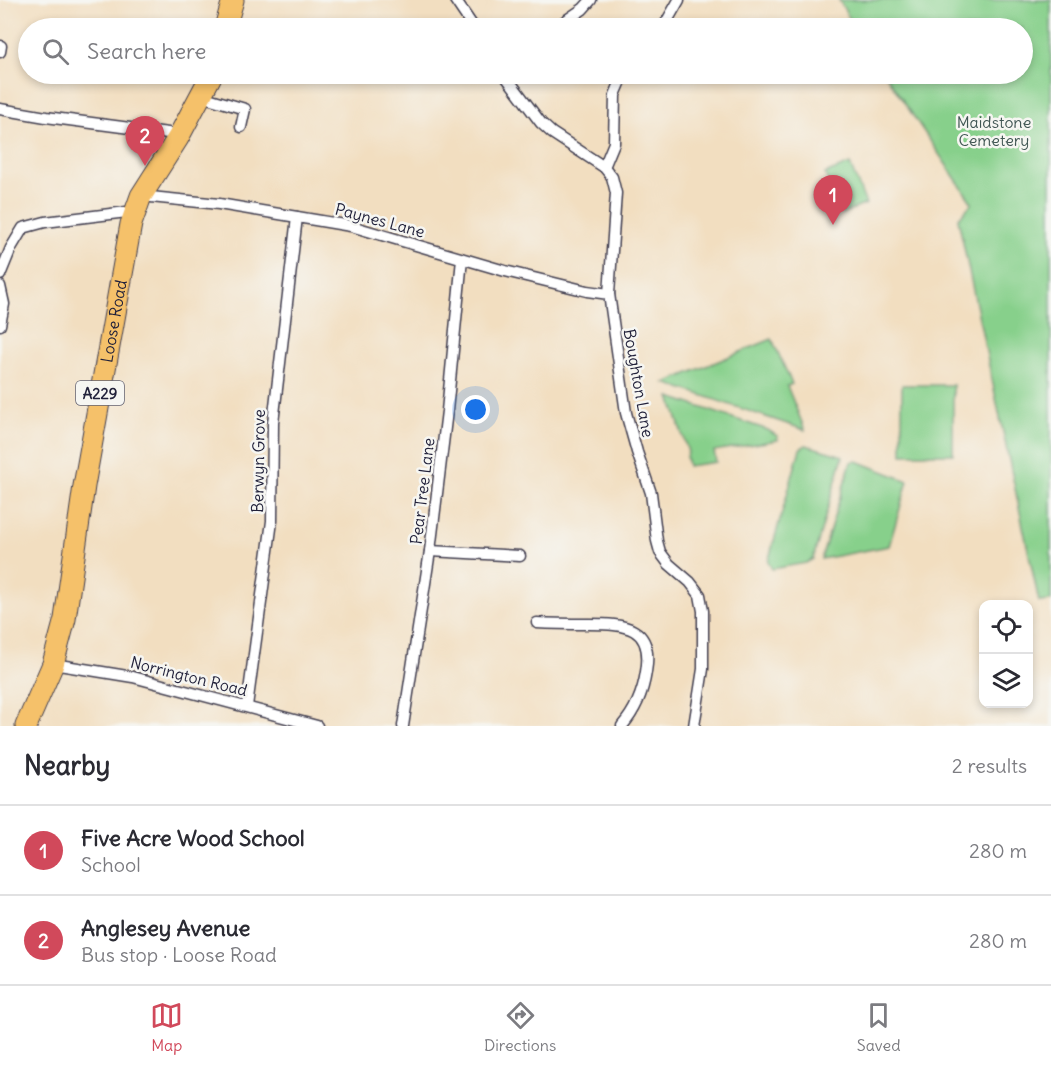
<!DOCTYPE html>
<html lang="en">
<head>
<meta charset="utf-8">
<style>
  :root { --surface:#fff; --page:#f7f7f7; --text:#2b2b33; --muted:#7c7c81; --line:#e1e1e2; --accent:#d1495b }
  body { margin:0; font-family:Delius,sans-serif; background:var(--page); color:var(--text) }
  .controls { position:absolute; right:18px; bottom:18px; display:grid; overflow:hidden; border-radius:12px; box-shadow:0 3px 9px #0003 }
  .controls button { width:54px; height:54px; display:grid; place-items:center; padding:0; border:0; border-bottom:2px solid var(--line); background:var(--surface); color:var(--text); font:30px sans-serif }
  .you { position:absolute; left:476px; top:410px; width:21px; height:21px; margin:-15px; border:4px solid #fff; border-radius:50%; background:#1a73e8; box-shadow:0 0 0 9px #1a73e833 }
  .badge { display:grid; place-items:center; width:39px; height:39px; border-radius:50%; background:var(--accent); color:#fff; font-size:20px; font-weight:700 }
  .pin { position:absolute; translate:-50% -50px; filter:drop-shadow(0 2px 3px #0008) }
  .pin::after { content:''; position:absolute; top:32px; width:21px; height:18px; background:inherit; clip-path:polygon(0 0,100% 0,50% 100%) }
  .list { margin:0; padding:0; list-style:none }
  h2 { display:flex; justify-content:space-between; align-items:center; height:78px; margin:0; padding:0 24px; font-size:26px }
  h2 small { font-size:20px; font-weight:400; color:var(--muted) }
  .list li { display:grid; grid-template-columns:39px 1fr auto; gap:18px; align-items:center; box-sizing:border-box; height:90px; padding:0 24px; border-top:2px solid var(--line) }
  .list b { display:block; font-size:22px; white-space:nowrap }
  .list p { margin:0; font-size:20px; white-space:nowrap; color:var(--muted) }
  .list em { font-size:20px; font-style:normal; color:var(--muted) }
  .icon { flex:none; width:33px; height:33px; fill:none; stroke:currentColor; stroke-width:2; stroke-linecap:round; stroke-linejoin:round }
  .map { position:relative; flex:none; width:1051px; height:726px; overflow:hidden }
  .search { position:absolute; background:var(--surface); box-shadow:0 3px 9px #0003; left:18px; right:18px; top:18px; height:66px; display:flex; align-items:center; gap:15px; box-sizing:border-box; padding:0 21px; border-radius:33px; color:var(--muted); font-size:22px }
  .sheet { height:258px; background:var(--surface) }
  nav { display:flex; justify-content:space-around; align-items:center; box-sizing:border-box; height:84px; border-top:2px solid var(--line); background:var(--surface); font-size:16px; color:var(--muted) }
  nav a { display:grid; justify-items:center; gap:3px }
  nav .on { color:var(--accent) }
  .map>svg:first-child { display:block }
  .green { fill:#87d08b; stroke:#547963; stroke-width:1.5 }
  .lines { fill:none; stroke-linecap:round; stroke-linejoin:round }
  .street-casing { stroke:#413e4f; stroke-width:13 }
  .highway-casing { stroke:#413e4f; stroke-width:23 }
  .street { stroke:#fff; stroke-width:10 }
  .highway { stroke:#f5c16b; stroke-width:21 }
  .labels { text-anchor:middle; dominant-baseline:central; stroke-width:5; stroke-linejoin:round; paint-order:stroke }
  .shield { fill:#f6f6f2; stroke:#626272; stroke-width:1.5 }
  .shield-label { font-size:15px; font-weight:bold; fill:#22223b }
  .park-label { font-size:16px; fill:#405653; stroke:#f6f6f2 }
  .street-label { font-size:16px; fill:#22223b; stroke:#f6f6f2 }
</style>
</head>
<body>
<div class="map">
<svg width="1051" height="726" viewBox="0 0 1051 726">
  <rect width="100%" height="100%" fill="#f6f6f2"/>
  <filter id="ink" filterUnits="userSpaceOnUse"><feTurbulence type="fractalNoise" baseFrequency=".0167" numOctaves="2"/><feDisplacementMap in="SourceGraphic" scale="12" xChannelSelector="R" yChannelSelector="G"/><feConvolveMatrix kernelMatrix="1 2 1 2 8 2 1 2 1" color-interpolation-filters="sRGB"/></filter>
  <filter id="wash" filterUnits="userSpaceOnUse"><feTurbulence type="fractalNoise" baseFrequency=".008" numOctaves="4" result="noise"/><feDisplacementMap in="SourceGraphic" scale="24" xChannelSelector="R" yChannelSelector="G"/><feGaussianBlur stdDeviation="1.35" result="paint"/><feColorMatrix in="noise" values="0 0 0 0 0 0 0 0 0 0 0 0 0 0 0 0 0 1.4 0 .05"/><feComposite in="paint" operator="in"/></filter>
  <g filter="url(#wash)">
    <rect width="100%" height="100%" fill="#f2dec0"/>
    <!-- green -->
    <g class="green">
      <polygon points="839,0 1051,0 1051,601 1039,602 958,219 972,203 885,74 1022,74 1022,28 855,28"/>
      <polygon points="850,164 866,204 842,214 825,174"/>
      <polygon points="772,339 792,384 787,386 805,430 665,383"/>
      <rect x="902" y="385" width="51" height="69"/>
      <polygon points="670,397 768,430 777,436 778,440 714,451 716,462 688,466 686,456 688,452"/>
      <polygon points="806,445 843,456 813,559 806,563 772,569 768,562 800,449"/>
      <polygon points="857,461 908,481 889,546 821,559 851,462"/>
    </g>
  </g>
  <g filter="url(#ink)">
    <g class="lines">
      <!-- street casing -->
      <g class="street-casing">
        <g id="street">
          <polyline points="455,0 474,28"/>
          <polyline points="555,28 583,9 591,0"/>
          <polyline points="663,28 679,0"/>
          <polyline points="0,52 1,46"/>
          <polyline points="504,74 541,123 552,133 604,167 612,177 616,193 609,294 626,413 637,452 651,493 657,541 660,552 669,564 690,582 700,595 703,611 703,669 694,726"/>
          <polyline points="201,96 245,109 241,127"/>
          <polyline points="0,109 46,117 168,133 178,138"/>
          <polyline points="604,167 614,143 615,95 624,74"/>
          <polyline points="141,196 219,204 351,226 505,271 587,291 609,294"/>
          <polyline points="0,275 11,248 23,228 45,222 135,211"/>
          <polyline points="0,286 4,304 0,325"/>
          <polyline points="430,551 520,556"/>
          <path d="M537,623C554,624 572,624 589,624C625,624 654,626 646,672C643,692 635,711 622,726"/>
          <polyline points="53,664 133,677 317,726"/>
          <polyline points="247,706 272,521 273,423 297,217"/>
          <polyline points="403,726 430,551 447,411 462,259"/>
        </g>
      </g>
      <!-- highway casing -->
      <g class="highway-casing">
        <g id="highway">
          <polyline points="225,28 233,0"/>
          <path id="s1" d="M26,726L53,664L65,619L84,486L131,224L141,196L178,138L212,74"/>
        </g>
      </g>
      <!-- street -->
      <use href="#street" class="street"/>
      <!-- highway -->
      <use href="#highway" class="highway"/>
    </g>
  </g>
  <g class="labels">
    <!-- shield labels -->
    <rect class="shield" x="76" y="381" width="48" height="24" rx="4.5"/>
    <g class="shield-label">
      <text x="100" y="393">A229</text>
    </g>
    <!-- park labels -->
    <g class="park-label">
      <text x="994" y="122">Maidstone<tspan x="994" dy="18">Cemetery</tspan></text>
    </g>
    <!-- street labels -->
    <g class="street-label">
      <text transform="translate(380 220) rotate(15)">Paynes Lane</text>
      <text stroke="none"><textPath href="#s1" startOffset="416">Loose Road</textPath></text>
      <text transform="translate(639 383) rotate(80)">Boughton Lane</text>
      <text transform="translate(258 461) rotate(-89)">Berwyn Grove</text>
      <text transform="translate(422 491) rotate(-83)">Pear Tree Lane</text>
      <text transform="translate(189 676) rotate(14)">Norrington Road</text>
    </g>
  </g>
</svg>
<div class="controls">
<button><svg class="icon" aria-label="locate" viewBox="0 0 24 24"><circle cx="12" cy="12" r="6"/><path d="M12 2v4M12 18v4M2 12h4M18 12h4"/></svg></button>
<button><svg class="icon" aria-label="layers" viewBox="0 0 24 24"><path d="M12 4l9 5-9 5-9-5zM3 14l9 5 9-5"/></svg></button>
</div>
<div class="you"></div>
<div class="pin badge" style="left:833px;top:225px">1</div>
<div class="pin badge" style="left:145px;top:166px">2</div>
<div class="search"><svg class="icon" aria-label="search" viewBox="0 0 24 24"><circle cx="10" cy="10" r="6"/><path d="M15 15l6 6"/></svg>Search here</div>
</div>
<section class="sheet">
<h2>Nearby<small>2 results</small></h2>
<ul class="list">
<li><span class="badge">1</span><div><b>Five Acre Wood School</b><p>School</p></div><em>280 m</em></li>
<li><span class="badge">2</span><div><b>Anglesey Avenue</b><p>Bus stop · Loose Road</p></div><em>280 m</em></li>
</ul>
</section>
<nav>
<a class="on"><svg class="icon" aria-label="map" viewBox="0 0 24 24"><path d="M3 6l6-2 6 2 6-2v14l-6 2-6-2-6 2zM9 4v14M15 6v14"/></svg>Map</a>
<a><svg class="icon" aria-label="directions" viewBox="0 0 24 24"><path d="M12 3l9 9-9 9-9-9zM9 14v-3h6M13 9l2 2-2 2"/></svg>Directions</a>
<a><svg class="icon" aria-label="saved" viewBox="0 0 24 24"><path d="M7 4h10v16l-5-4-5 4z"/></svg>Saved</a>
</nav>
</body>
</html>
